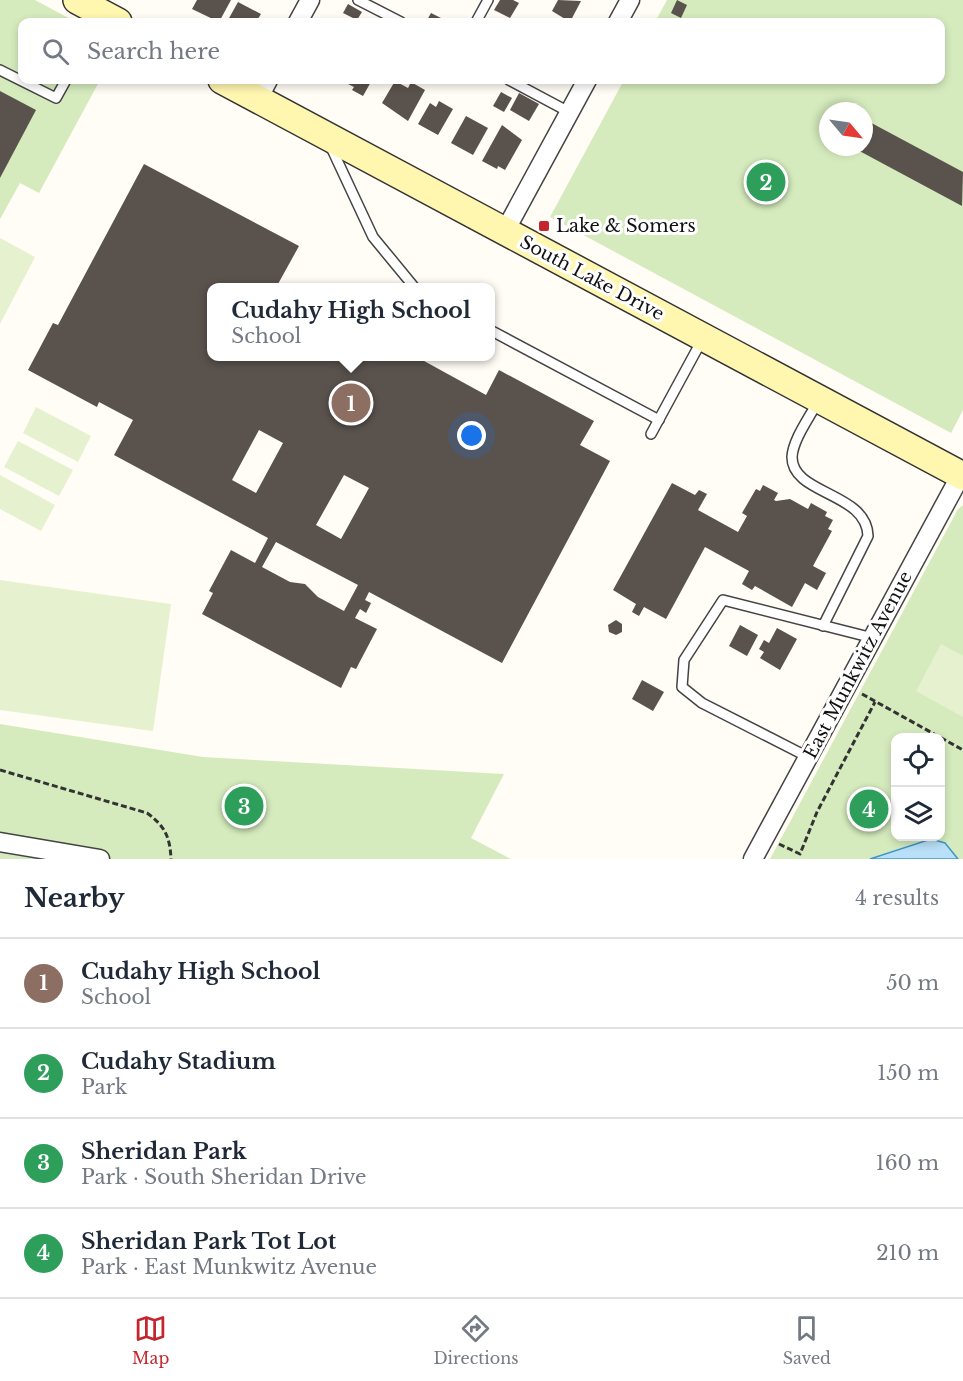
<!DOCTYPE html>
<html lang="en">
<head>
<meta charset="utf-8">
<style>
  :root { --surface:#fff; --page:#f6f6f7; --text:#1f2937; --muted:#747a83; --line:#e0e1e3; --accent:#c4262e }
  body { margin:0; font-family:"Libre Baskerville",serif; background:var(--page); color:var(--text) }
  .controls { position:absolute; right:18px; bottom:18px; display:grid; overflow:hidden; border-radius:12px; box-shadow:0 3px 9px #0003 }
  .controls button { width:54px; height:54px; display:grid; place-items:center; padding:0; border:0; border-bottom:2px solid var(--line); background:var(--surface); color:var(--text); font:30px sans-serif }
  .compass { position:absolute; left:819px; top:102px; width:54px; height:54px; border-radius:50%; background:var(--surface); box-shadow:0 3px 9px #0003; rotate:119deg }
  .you { position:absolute; left:472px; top:436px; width:21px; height:21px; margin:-15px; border:4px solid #fff; border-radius:50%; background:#1a73e8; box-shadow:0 0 0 9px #1a73e833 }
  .badge { display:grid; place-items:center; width:39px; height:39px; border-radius:50%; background:var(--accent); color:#fff; font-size:20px; font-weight:700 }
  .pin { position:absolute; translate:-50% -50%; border:3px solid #fff; box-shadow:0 2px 6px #0006 }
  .popup { position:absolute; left:207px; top:283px; width:288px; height:78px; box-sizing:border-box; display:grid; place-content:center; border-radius:12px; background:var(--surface); filter:drop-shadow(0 2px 4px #0005); font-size:20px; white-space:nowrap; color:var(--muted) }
  .popup b { font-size:22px; color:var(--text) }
  .popup::after { content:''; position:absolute; left:50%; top:100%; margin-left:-12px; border:12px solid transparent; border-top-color:var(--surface) }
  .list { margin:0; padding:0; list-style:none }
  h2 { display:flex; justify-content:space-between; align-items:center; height:78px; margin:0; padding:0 24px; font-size:26px }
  h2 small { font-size:20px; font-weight:400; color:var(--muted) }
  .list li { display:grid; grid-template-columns:39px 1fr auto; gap:18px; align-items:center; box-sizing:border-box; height:90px; padding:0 24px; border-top:2px solid var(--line) }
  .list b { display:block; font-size:22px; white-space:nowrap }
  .list p { margin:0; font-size:20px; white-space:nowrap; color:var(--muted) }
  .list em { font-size:20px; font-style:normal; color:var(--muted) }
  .icon { flex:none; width:33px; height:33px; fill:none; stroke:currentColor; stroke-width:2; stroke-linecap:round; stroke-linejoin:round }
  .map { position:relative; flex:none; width:963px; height:859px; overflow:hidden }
  .search { position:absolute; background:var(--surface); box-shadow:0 3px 9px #0003; left:18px; right:18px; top:18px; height:66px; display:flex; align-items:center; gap:15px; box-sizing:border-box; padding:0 21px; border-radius:12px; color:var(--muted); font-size:22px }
  .sheet { height:438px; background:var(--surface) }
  nav { display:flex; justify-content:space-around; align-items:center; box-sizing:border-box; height:84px; border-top:2px solid var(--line); background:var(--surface); font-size:16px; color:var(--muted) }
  nav a { display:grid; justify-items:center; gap:3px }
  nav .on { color:var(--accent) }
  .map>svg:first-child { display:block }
  .green { fill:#d5ebbd; fill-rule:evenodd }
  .pitch { fill:#e6f2cf }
  .water { fill:#b9e0f7; stroke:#3f96cf; stroke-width:1.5 }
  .building { fill:#5a524d; fill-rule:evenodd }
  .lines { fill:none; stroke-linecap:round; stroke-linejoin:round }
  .lane-casing { stroke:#444; stroke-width:12 }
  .street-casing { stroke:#444; stroke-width:21 }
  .secondary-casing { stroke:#333; stroke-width:30 }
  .path { stroke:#333; stroke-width:3; stroke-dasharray:6 3; stroke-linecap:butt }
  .lane { stroke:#fff; stroke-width:9 }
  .street { stroke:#fff; stroke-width:18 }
  .secondary { stroke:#fff6b0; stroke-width:27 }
  .poi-dot { fill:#c4262e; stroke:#fff; stroke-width:2 }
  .labels { text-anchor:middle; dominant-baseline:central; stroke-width:6; stroke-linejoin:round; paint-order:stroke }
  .poi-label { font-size:18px; fill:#111; stroke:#fff; text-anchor:start }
  .street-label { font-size:18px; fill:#111; stroke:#fff }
</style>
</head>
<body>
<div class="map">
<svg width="963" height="859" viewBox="0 0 963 859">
  <rect width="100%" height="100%" fill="#fffdf5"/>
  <!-- green -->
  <g class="green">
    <polygon points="0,0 35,0 76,22 22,22 22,80 100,80 39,193 20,183 0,219"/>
    <path d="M667,0H963V410L951,433L550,217L624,80H940V22H655ZM828,111H864V147H828Z"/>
    <path d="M963,505V859H770L958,509ZM896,738H940V836H896Z"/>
    <polygon points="0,724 203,757 504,774 471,838 511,859 0,859"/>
  </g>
  <!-- pitch -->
  <g class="pitch">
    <polygon points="0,238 35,257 0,324"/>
    <polygon points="36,407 91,436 78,462 23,433"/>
    <polygon points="18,441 73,470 59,496 4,467"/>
    <polygon points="0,475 55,505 41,531 0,509"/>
    <polygon points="0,580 171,604 153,731 0,710"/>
    <polygon points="941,644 963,656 963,717 916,691"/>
  </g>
  <!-- water -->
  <polygon class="water" points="931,839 945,843 958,859 870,859"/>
  <!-- building -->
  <g class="building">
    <polygon points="197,0 231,0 219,22 192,9"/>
    <polygon points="500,0 513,0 519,3 510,18 494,10"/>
    <polygon points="558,0 581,1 570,22 552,11"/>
    <polygon points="677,0 687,5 681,18 671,13"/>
    <polygon points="238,2 261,14 256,22 233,22 228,20"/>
    <polygon points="348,4 362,12 357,20 343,13"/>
    <polygon points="431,13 449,22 426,22"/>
    <polygon points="345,80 372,80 363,96 352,90 354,87 344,82"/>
    <polygon points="395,81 408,88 411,82 425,90 408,121 382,103"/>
    <polygon points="0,91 36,110 0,178"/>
    <polygon points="501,92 512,98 504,112 493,106"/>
    <polygon points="519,93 539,104 529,121 510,110"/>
    <polygon points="439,101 453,109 438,135 418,124 430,103 436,107"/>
    <polygon points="466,116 488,128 473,155 451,143"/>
    <polygon points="864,119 963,172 962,206 852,147 864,147"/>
    <polygon points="502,125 522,140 505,170 498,166 497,169 482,161"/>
    <path d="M144,164L299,246L278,284L286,288H212V356H415L486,395L499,370L594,421L580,445L610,461L502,663L369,592L365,600L371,603L366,613L360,609L355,618L377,629L356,669L351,667L341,688L202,614L213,593L209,591L231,550L255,563L268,538L114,455L133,420L99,402L97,407L28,370L53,323L58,325ZM259,430L283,443L256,493L232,480ZM344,475L369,488L341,539L316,525ZM276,542L358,585L344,611L318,597L305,584L290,582L262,567Z"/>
    <polygon points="672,483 695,495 699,490 707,494 698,510 738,532 747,516 742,513 756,489 760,491 763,485 778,493 774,500 776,501 790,499 808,509 811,503 827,512 825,516 833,520 828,529 832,531 813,566 826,573 817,590 805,583 792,607 755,586 752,590 742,584 749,571 705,547 666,619 644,607 639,616 632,612 636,604 613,590"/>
    <polygon points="616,620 622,624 622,632 616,635 609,632 608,625"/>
    <polygon points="740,625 758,635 747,656 729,646"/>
    <polygon points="777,628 797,639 780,670 760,658 764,652 759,649 764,640 769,643"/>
    <polygon points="642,680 664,692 653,711 632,699"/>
  </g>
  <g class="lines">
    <!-- lane casing -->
    <g class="lane-casing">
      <g id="lane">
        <polyline points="358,0 401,22"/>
        <polyline points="476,22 488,0"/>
        <polyline points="0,70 56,98 66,80"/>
        <polyline points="509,80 569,112"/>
        <polyline points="330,145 373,237 415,288"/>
        <polyline points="490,330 659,420"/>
        <path d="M818,401C810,417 793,439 792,457C792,495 867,492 868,536L823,626"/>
        <polyline points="651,434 702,340"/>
        <polyline points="808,757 702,703 682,687 684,660 723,600 873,638"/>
      </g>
    </g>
    <!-- street casing -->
    <g class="street-casing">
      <g id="street">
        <polyline points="298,22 310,0"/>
        <polyline points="618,22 630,0"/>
        <polyline points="258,99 268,80"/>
        <polyline points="505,231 587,80"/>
        <polyline points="0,842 100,859"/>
        <polyline points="753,859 963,471"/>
      </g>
    </g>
    <!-- secondary casing -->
    <g class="secondary-casing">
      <g id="secondary">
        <polyline points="77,0 118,22"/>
        <polyline points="222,80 963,476"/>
      </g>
    </g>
    <!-- path -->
    <g class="path">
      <polyline points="862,694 963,750"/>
      <path d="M0,770L147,813C165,826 170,837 171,859"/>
      <polyline points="779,844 800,854 817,812 875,702"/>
    </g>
    <!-- lane -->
    <use href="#lane" class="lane"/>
    <!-- street -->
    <use href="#street" class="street"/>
    <!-- secondary -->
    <use href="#secondary" class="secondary"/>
  </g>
  <!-- markers -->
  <rect class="poi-dot" x="538" y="220" width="12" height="12" rx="3"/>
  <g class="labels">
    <!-- poi labels -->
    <g class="poi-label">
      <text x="556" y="226">Lake &amp; Somers</text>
    </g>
    <!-- street labels -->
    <g class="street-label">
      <text transform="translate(592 278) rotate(28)">South Lake Drive</text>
      <text transform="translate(858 665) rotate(-62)">East Munkwitz Avenue</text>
    </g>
  </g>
</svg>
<div class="controls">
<button><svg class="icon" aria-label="locate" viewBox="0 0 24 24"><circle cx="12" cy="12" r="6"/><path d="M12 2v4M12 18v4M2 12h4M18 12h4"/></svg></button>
<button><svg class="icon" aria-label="layers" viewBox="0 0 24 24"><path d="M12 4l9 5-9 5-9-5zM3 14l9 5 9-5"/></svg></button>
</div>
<svg class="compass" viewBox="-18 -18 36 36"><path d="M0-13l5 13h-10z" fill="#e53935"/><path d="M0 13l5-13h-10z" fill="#747a83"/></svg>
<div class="you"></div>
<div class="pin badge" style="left:351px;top:403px;background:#8d6e63">1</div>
<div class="popup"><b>Cudahy High School</b>School</div>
<div class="pin badge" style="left:766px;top:182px;background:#2e9e5b">2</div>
<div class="pin badge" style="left:244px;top:806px;background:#2e9e5b">3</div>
<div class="pin badge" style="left:869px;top:809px;background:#2e9e5b">4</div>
<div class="search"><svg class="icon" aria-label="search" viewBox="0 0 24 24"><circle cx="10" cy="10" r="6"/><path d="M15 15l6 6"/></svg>Search here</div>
</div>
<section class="sheet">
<h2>Nearby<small>4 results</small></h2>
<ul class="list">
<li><span class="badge" style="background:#8d6e63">1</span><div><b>Cudahy High School</b><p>School</p></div><em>50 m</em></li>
<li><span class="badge" style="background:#2e9e5b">2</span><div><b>Cudahy Stadium</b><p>Park</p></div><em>150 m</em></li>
<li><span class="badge" style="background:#2e9e5b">3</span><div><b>Sheridan Park</b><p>Park · South Sheridan Drive</p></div><em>160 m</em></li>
<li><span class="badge" style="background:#2e9e5b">4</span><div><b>Sheridan Park Tot Lot</b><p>Park · East Munkwitz Avenue</p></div><em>210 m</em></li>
</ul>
</section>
<nav>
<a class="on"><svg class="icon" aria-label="map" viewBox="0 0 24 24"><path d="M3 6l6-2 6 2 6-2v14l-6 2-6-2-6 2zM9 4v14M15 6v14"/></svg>Map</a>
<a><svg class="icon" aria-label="directions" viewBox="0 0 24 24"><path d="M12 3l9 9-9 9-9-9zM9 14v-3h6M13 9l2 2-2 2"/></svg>Directions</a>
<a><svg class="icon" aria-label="saved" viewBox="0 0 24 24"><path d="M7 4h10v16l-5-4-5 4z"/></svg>Saved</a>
</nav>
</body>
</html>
